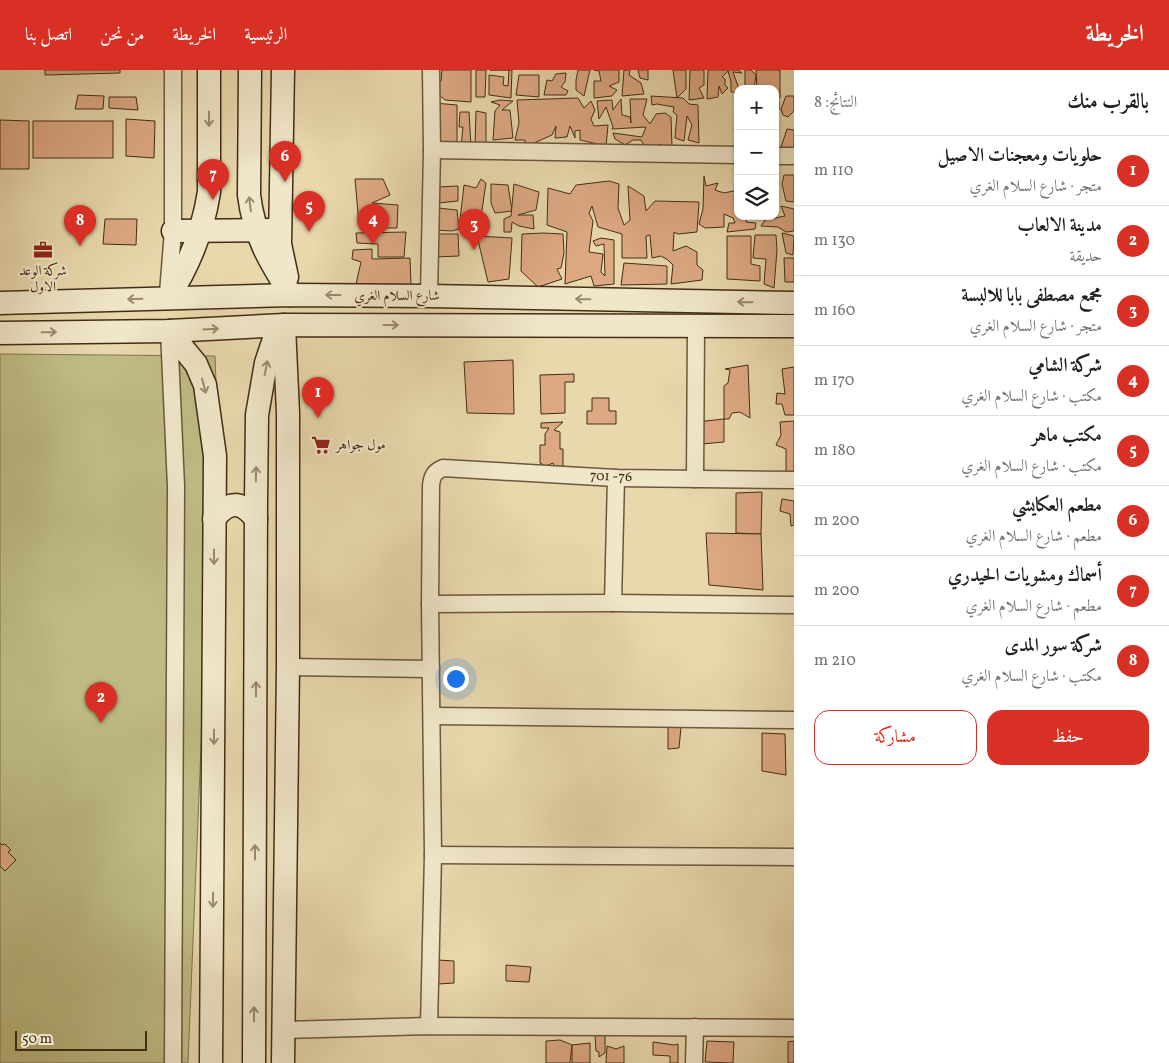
<!DOCTYPE html>
<html lang="ar">
<head>
<meta charset="utf-8">
<style>
  :root { --surface:#fff; --page:#f2f2f2; --text:#202124; --muted:#757577; --line:#e0e0e0; --accent:#d93025 }
  body { margin:0; font-family:Vollkorn,Amiri,serif; background:var(--page); color:var(--text); direction:rtl }
  .controls { position:absolute; right:15px; top:15px; display:grid; overflow:hidden; border-radius:10px; box-shadow:0 1px 4px #0004 }
  .controls button { width:45px; height:45px; display:grid; place-items:center; padding:0; border:0; border-bottom:1px solid var(--line); background:var(--surface); color:var(--text); font:25px sans-serif }
  .scale { position:absolute; left:15px; bottom:12px; width:132px; box-sizing:border-box; padding-left:5px; border:2px solid #432d16; border-top:0; font-size:14px; line-height:18px; white-space:nowrap; color:#432d16; -webkit-text-stroke:4px #f0e6c9; paint-order:stroke }
  .you { position:absolute; left:455px; top:608px; width:18px; height:18px; margin:-12px; border:4px solid #fff; border-radius:50%; background:#1a73e8; box-shadow:0 0 0 8px #1a73e833 }
  .badge { display:grid; place-items:center; width:32px; height:32px; border-radius:50%; background:var(--accent); color:#fff; font-size:16px; font-weight:700 }
  .pin { position:absolute; translate:-50% -41px; filter:drop-shadow(0 1px 2px #0008) }
  .pin::after { content:''; position:absolute; top:26px; width:18px; height:15px; background:inherit; clip-path:polygon(0 0,100% 0,50% 100%) }
  .list { margin:0; padding:0; list-style:none }
  h2 { display:flex; justify-content:space-between; align-items:center; height:65px; margin:0; padding:0 20px; font-size:21px }
  h2 small { font-size:16px; font-weight:400; color:var(--muted) }
  .list li { display:grid; grid-template-columns:32px 1fr auto; gap:15px; align-items:center; box-sizing:border-box; height:70px; padding:0 20px; border-top:1px solid var(--line) }
  .list b { display:block; font-size:19px; white-space:nowrap }
  .list p { margin:0; font-size:16px; white-space:nowrap; color:var(--muted) }
  .list em { font-size:16px; font-style:normal; color:var(--muted) }
  .actions { display:flex; gap:10px; padding:15px 20px }
  .actions a { flex:1; padding:11px 0; border:1px solid var(--accent); border-radius:15px; text-align:center; font-size:18px; color:var(--accent) }
  .actions .main { background:var(--accent); color:#fff }
  .icon { flex:none; width:28px; height:28px; fill:none; stroke:currentColor; stroke-width:2; stroke-linecap:round; stroke-linejoin:round }
  .map { position:relative; flex:none; width:794px; height:993px; overflow:hidden; direction:ltr }
  header { display:flex; align-items:center; gap:30px; box-sizing:border-box; height:70px; padding:0 25px; background:var(--accent); color:#fff }
  header strong { font-size:24px }
  nav { display:flex; gap:28px; margin-inline-start:auto; font-size:18px }
  main { display:flex }
  aside { flex:1; background:var(--surface) }
  .map>svg:first-child { display:block }
  .green { fill:#bebc84; stroke:#80744d }
  .building { fill:#dda983; stroke:#432d16 }
  .lines { fill:none; stroke-linecap:round; stroke-linejoin:round }
  .street-casing { stroke:#6c583c; stroke-width:19 }
  .secondary-casing { stroke:#432d16; stroke-width:25 }
  .street { stroke:#f0e6c9; stroke-width:16 }
  .secondary { stroke:#f0e6c9; stroke-width:22 }
  .oneway { stroke:#9a8a70 }
  .labels { text-anchor:middle; dominant-baseline:central; stroke-width:4; stroke-linejoin:round; paint-order:stroke }
  .poi-label { font-size:14px; fill:#432d16; stroke:#f0e6c9 }
  .street-label { font-size:14px; fill:#432d16; stroke:#f0e6c9 }
</style>
</head>
<body>
<header>
<strong>الخريطة</strong>
<nav><a>الرئيسية</a><a>الخريطة</a><a>من نحن</a><a>اتصل بنا</a></nav>
</header>
<main>
<aside>
<h2>بالقرب منك<small>النتائج: 8</small></h2>
<ul class="list">
<li><span class="badge">1</span><div><b>حلويات ومعجنات الاصيل</b><p>متجر · شارع السلام الغري</p></div><em>110 m</em></li>
<li><span class="badge">2</span><div><b>مدينة الالعاب</b><p>حديقة</p></div><em>130 m</em></li>
<li><span class="badge">3</span><div><b>مجمع مصطفى بابا للالبسة</b><p>متجر · شارع السلام الغري</p></div><em>160 m</em></li>
<li><span class="badge">4</span><div><b>شركة الشامي</b><p>مكتب · شارع السلام الغري</p></div><em>170 m</em></li>
<li><span class="badge">5</span><div><b>مكتب ماهر</b><p>مكتب · شارع السلام الغري</p></div><em>180 m</em></li>
<li><span class="badge">6</span><div><b>مطعم العكايشي</b><p>مطعم · شارع السلام الغري</p></div><em>200 m</em></li>
<li><span class="badge">7</span><div><b>أسماك ومشويات الحيدري</b><p>مطعم · شارع السلام الغري</p></div><em>200 m</em></li>
<li><span class="badge">8</span><div><b>شركة سور المدى</b><p>مكتب · شارع السلام الغري</p></div><em>210 m</em></li>
</ul>
<div class="actions"><a class="main">حفظ</a><a>مشاركة</a></div>
</aside>
<div class="map">
<svg width="794" height="993" viewBox="0 0 794 993">
  <rect width="100%" height="100%" fill="#e8d8ac"/>
  <filter id="stains"><feTurbulence type="fractalNoise" baseFrequency=".004" numOctaves="4"/><feColorMatrix values="0 0 0 0 .2 0 0 0 0 .09 0 0 0 0 .02 0 0 0 .5 -.17"/></filter>
  <radialGradient id="worn" r=".72"><stop offset=".6" stop-color="#630" stop-opacity="0"/><stop offset="1" stop-color="#630" stop-opacity=".3"/></radialGradient>
  <!-- green -->
  <polygon class="green" points="0,284 215,286 216,313 188,993 0,993"/>
  <!-- building -->
  <g class="building">
    <polygon points="45,0 120,0 120,3 45,5"/>
    <polygon points="442,0 471,0 471,32 445,30 438,24 435,14 441,11"/>
    <polygon points="476,0 486,0 485,27 476,27"/>
    <polygon points="490,0 512,0 511,28 489,25 489,5 504,7 503,15 508,16 509,0"/>
    <polygon points="578,0 590,0 584,26 576,20 576,10"/>
    <polygon points="594,0 619,0 619,12 609,16 617,20 612,26 594,28 594,11 601,11 599,1"/>
    <polygon points="624,0 630,0 629,5 641,13 644,24 622,26"/>
    <polygon points="638,0 648,0 648,10 640,8"/>
    <polygon points="673,0 686,0 686,19 677,28"/>
    <polygon points="690,0 704,0 704,15 699,18 704,28 689,30"/>
    <polygon points="708,0 738,0 742,3 733,2 739,19 738,22 731,22 731,12 728,1 722,7 725,9 725,15 728,18 722,24 719,16 718,27 707,29"/>
    <polygon points="745,0 751,0 756,5 754,19 745,19"/>
    <polygon points="756,0 780,0 780,28 775,28 775,19 757,19"/>
    <polygon points="566,3 565,12 561,17 568,21 566,25 544,25 547,10 552,11 556,4"/>
    <polygon points="519,5 539,5 539,27 516,25"/>
    <polygon points="78,25 104,26 103,39 75,39"/>
    <polygon points="651,26 683,28 689,34 698,35 699,73 688,70 692,55 687,46 684,71 675,68 677,45 673,42 674,37 657,34 652,35"/>
    <polygon points="786,26 794,26 794,41 788,47 783,45 781,39"/>
    <polygon points="109,27 136,27 138,40 109,38"/>
    <polygon points="578,28 584,38 591,31 595,40 591,49 594,56 608,55 606,76 580,70 580,60 575,61 575,68 570,56 567,67 555,68 556,56 552,65 525,77 525,70 515,70 519,53 517,30"/>
    <polygon points="621,29 622,45 630,47 631,53 630,29 647,29 643,45 650,54 656,44 665,43 671,47 672,77 664,78 660,74 647,81 641,70 633,70 625,75 615,69 613,63 642,67 646,57 612,59 613,57 606,37 599,49 597,31 612,30 613,40"/>
    <polygon points="500,30 513,31 502,40 510,40 513,68 493,70 495,41 500,35 491,32"/>
    <rect x="775" y="31" width="4" height="9"/>
    <polygon points="434,33 457,35 457,77 436,77"/>
    <polygon points="476,41 486,43 486,76 475,76"/>
    <polygon points="460,42 469,42 471,76 461,77 463,57 459,57"/>
    <polygon points="775,48 777,48 777,78 775,77"/>
    <polygon points="126,49 155,51 154,88 126,86"/>
    <polygon points="0,50 29,51 29,99 0,99"/>
    <rect x="33" y="51" width="80" height="37"/>
    <polygon points="787,59 794,60 794,80 780,80"/>
    <polygon points="784,105 794,105 794,132 786,131 782,114"/>
    <polygon points="704,106 706,116 718,113 715,120 724,123 738,120 738,146 747,146 746,152 756,153 755,159 727,162 729,153 735,153 733,148 724,144 724,157 705,158 699,154 703,139"/>
    <polygon points="355,109 383,109 390,125 372,133 398,135 397,158 382,158 359,155"/>
    <polygon points="481,109 486,113 482,140 477,151 485,152 486,161 459,159 464,115 476,118"/>
    <polygon points="609,111 619,114 618,138 624,155 630,150 628,116 644,126 646,141 655,131 699,132 697,162 678,164 674,162 673,181 686,176 697,182 697,195 703,200 702,210 671,214 673,195 668,190 661,186 652,188 650,165 646,166 647,188 622,188 622,164 598,157 592,136 589,143 593,151 589,182 603,184 601,202 605,206 604,174 596,176 593,171 601,168 614,170 614,214 594,216 591,206 565,214 567,162 547,155 548,118 570,124 576,115"/>
    <polygon points="775,113 778,113 775,138"/>
    <polygon points="491,114 508,115 512,141 495,143 491,133"/>
    <polygon points="514,114 539,122 536,140 518,145 533,145 534,159 519,156 512,152 511,162 504,162 504,149 511,146"/>
    <polygon points="458,116 458,131 438,133 437,117"/>
    <polygon points="781,136 794,139 794,161 786,162 778,157 761,156 765,150 785,146"/>
    <polygon points="438,138 457,140 459,159 452,161 435,160"/>
    <polygon points="105,149 137,149 136,175 103,174"/>
    <polygon points="406,162 404,187 378,187 378,174 357,173 356,163"/>
    <polygon points="543,163 563,164 564,183 561,198 557,199 562,209 538,217 521,201 522,164"/>
    <polygon points="782,163 794,166 793,185 786,183"/>
    <polygon points="435,164 458,164 459,186 434,187"/>
    <polygon points="755,165 776,165 777,180 774,218 764,214 766,189 753,188"/>
    <polygon points="477,166 512,168 509,209 488,212"/>
    <polygon points="727,166 751,166 751,194 760,196 760,211 727,209"/>
    <polygon points="372,179 372,189 410,188 411,215 356,214 361,192 352,189 353,180"/>
    <polygon points="784,188 794,188 794,212 785,212"/>
    <polygon points="624,193 667,196 667,214 621,215"/>
    <polygon points="513,290 514,344 467,343 464,292"/>
    <polygon points="748,295 750,348 740,342 732,343 729,349 724,349 724,316 728,313 730,300 725,299"/>
    <polygon points="794,297 794,345 785,345 782,334 776,334 777,323 785,324 782,299"/>
    <polygon points="574,304 574,312 565,312 565,343 541,344 540,305"/>
    <polygon points="592,328 609,328 609,341 616,341 616,354 587,354 587,341 592,341"/>
    <polygon points="724,349 724,372 702,374 696,352"/>
    <polygon points="794,351 794,403 786,403 786,379 776,375 781,365 780,352"/>
    <polygon points="563,352 554,360 560,362 560,379 563,379 563,402 556,402 553,393 546,396 540,393 540,375 545,375 545,364 549,358 541,358 541,353"/>
    <polygon points="762,422 761,464 736,463 736,423"/>
    <polygon points="782,429 794,431 794,455 791,456 790,444 780,441"/>
    <polygon points="706,463 761,464 763,520 709,515"/>
    <polygon points="668,657 681,657 679,678 668,679"/>
    <polygon points="762,663 785,664 786,705 762,701"/>
    <polygon points="0,773 2,775 5,774 11,780 8,782 16,790 5,801 0,796"/>
    <polygon points="438,890 454,891 454,913 438,914"/>
    <polygon points="506,895 531,897 529,912 506,911"/>
    <polygon points="595,965 605,965 605,983 599,987 599,982 596,981"/>
    <polygon points="560,970 572,975 570,993 546,993 546,971"/>
    <polygon points="707,971 734,972 733,993 705,992"/>
    <polygon points="794,971 794,993 788,993 788,972"/>
    <polygon points="653,972 674,975 678,974 678,993 670,993 670,986 653,985"/>
    <polygon points="590,973 590,993 572,993 572,975"/>
    <polygon points="607,976 616,979 624,976 624,993 606,993"/>
  </g>
  <g class="lines">
    <!-- street casing -->
    <g class="street-casing">
      <g id="street">
        <polyline points="432,80 738,85"/>
        <polyline points="775,86 794,86"/>
        <polyline points="168,223 173,161 173,0"/>
        <polyline points="429,226 432,80 431,0"/>
        <polyline points="169,261 176,416 173,993"/>
        <polyline points="695,409 696,256"/>
        <polyline points="613,533 616,408"/>
        <polyline points="430,534 613,533 794,535"/>
        <polyline points="288,597 431,599"/>
        <polyline points="432,646 794,650"/>
        <polyline points="433,785 794,787"/>
        <path d="M429,956L433,785L430,534L431,416C432,406 434,402 443,398L616,408L794,410"/>
        <polyline points="284,960 429,956 794,958"/>
        <polyline points="694,993 695,957"/>
      </g>
    </g>
    <!-- secondary casing -->
    <g class="secondary-casing">
      <g id="secondary">
        <path d="M250,0L249,125C254,166 270,192 291,225"/>
        <polyline points="283,0 280,174 287,207"/>
        <polyline points="173,161 269,160"/>
        <path d="M168,228C190,194 203,161 209,122V0"/>
        <polyline points="0,233 291,225 429,226 794,233"/>
        <polyline points="169,261 196,294 205,315 215,386 211,993"/>
        <polyline points="0,263 169,261 284,255 794,256"/>
        <path d="M214,449C228,431 241,430 256,449"/>
        <polyline points="254,993 256,431 257,345 266,293 273,272 284,255"/>
        <polyline points="283,993 288,597 288,343 284,256"/>
      </g>
    </g>
    <!-- street -->
    <use href="#street" class="street"/>
    <!-- secondary -->
    <use href="#secondary" class="secondary"/>
  </g>
  <!-- one-way arrows -->
  <defs><path id="oneway-shaft" d="M-6 0H5M1.5-3L5.5 0L1.5 3" fill="none" stroke-width="1.6" stroke-linecap="round" stroke-linejoin="round" transform="scale(1.25)"/></defs>
  <g class="oneway">
    <use href="#oneway-shaft" transform="translate(209 49) rotate(90)"/>
    <use href="#oneway-shaft" transform="translate(250 134) rotate(-97)"/>
    <use href="#oneway-shaft" transform="translate(333 225) rotate(-180)"/>
    <use href="#oneway-shaft" transform="translate(135 229) rotate(178)"/>
    <use href="#oneway-shaft" transform="translate(583 229) rotate(-179)"/>
    <use href="#oneway-shaft" transform="translate(745 232) rotate(-179)"/>
    <use href="#oneway-shaft" transform="translate(391 255)"/>
    <use href="#oneway-shaft" transform="translate(211 259) rotate(-3)"/>
    <use href="#oneway-shaft" transform="translate(49 262) rotate(-1)"/>
    <use href="#oneway-shaft" transform="translate(266 298) rotate(-79)"/>
    <use href="#oneway-shaft" transform="translate(204 316) rotate(75)"/>
    <use href="#oneway-shaft" transform="translate(256 404) rotate(-89)"/>
    <use href="#oneway-shaft" transform="translate(214 487) rotate(90)"/>
    <use href="#oneway-shaft" transform="translate(256 619) rotate(-90)"/>
    <use href="#oneway-shaft" transform="translate(214 667) rotate(90)"/>
    <use href="#oneway-shaft" transform="translate(255 782) rotate(-90)"/>
    <use href="#oneway-shaft" transform="translate(213 830) rotate(91)"/>
    <use href="#oneway-shaft" transform="translate(254 944) rotate(-90)"/>
  </g>
  <!-- icons -->
  <defs>
    <g id="office-bare" transform="scale(1.5)"><path d="M-6-3h4V-5.5h4V-3h4V5H-6ZM-1-4.5V-3h2v-1.5ZM-6 0V1H6V0Z" fill="#8f2418" stroke="#f0e6c9" stroke-width="2.5" paint-order="stroke"/></g>
    <g id="supermarket-bare" transform="scale(1.5)"><path d="M-6-5.5h2.5l.6 2H6L4.5 2H-2.5L-4.4-4H-6ZM-1.5 3.2a1.3 1.3 0 1 0 .1 0ZM3 3.2a1.3 1.3 0 1 0 .1 0Z" fill="#8f2418" stroke="#f0e6c9" stroke-width="2.5" paint-order="stroke"/></g>
  </defs>
  <g fill-rule="evenodd">
    <use href="#office-bare" x="43" y="180"/>
    <use href="#supermarket-bare" x="321" y="375"/>
  </g>
  <g class="labels">
    <!-- poi labels -->
    <g class="poi-label">
      <text x="43" y="201">شركة الوعد<tspan x="43" dy="16">الاول</tspan></text>
      <text x="336" y="375" text-anchor="start">مول جواهر</text>
    </g>
    <!-- street labels -->
    <g class="street-label">
      <text x="397" y="226">شارع السلام الغري</text>
      <text transform="translate(611 407) rotate(2)">701 -76</text>
    </g>
  </g>
  <rect width="100%" height="100%" filter="url(#stains)"/>
  <rect width="100%" height="100%" fill="url(#worn)"/>
</svg>
<div class="controls">
<button>+</button>
<button>−</button>
<button><svg class="icon" aria-label="layers" viewBox="0 0 24 24"><path d="M12 4l9 5-9 5-9-5zM3 14l9 5 9-5"/></svg></button>
</div>
<div class="scale">50 m</div>
<div class="you"></div>
<div class="pin badge" style="left:318px;top:348px">1</div>
<div class="pin badge" style="left:101px;top:653px">2</div>
<div class="pin badge" style="left:474px;top:180px">3</div>
<div class="pin badge" style="left:373px;top:175px">4</div>
<div class="pin badge" style="left:309px;top:162px">5</div>
<div class="pin badge" style="left:285px;top:112px">6</div>
<div class="pin badge" style="left:213px;top:130px">7</div>
<div class="pin badge" style="left:80px;top:176px">8</div>
</div>
</main>
</body>
</html>
